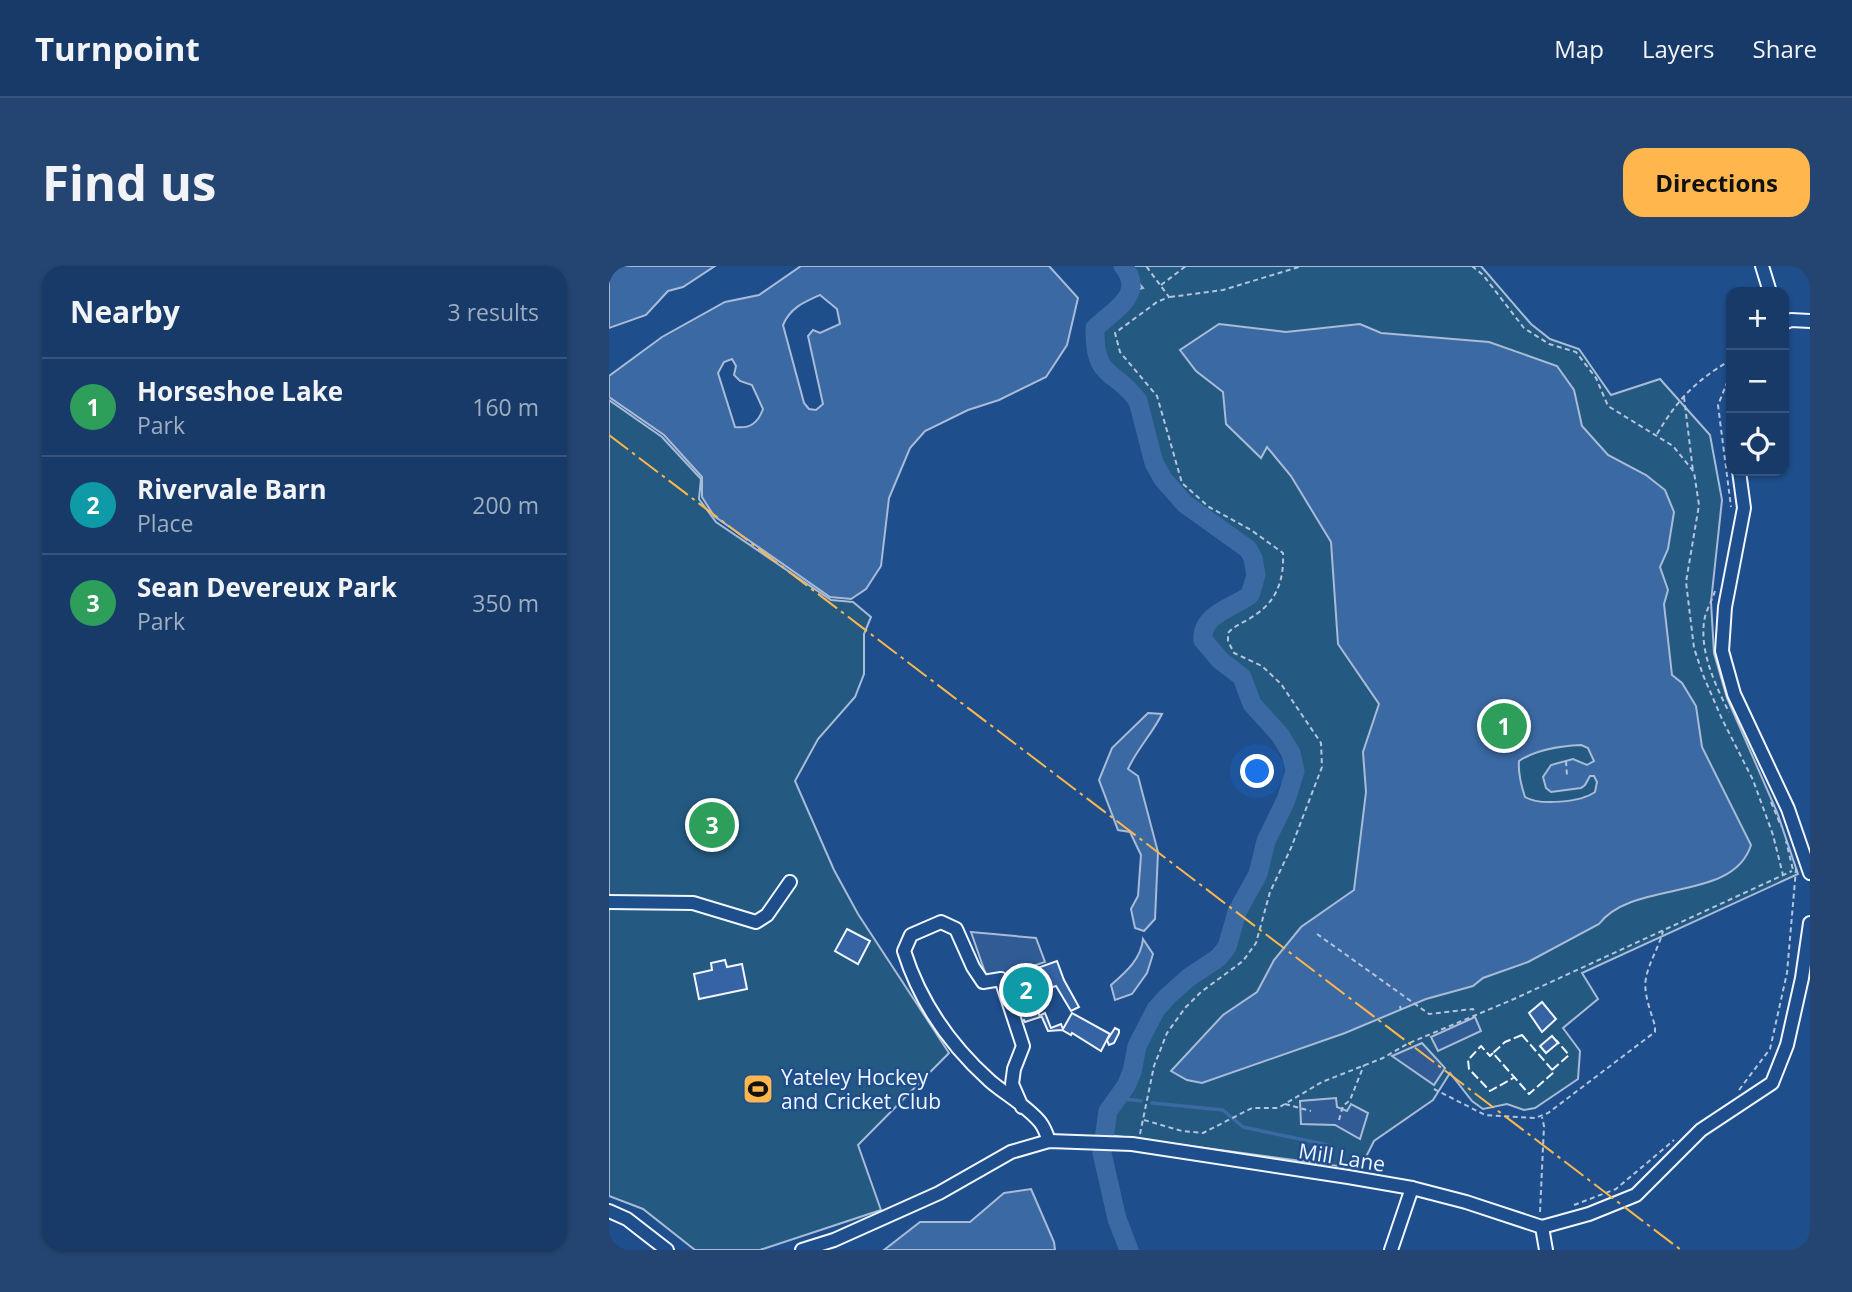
<!DOCTYPE html>
<html lang="en">
<head>
<meta charset="utf-8">
<style>
  :root { --surface:#173a69; --page:#244571; --text:#f1f3f6; --muted:#9eadc0; --line:#36547d; --accent:#ffb74d }
  body { margin:0; font-family:"Open Sans",sans-serif; background:var(--page); color:var(--text) }
  .controls { position:absolute; right:21px; top:21px; display:grid; overflow:hidden; border-radius:14px; box-shadow:0 2px 5px #0004 }
  .controls button { width:63px; height:63px; display:grid; place-items:center; padding:0; border:0; border-bottom:2px solid var(--line); background:var(--surface); color:var(--text); font:35px sans-serif }
  .you { position:absolute; left:649px; top:506px; width:24px; height:24px; margin:-18px; border:5px solid #fff; border-radius:50%; background:#1a73e8; box-shadow:0 0 0 10px #1a73e833 }
  .badge { display:grid; place-items:center; width:46px; height:46px; border-radius:50%; background:var(--accent); color:#fff; font-size:23px; font-weight:700 }
  .pin { position:absolute; translate:-50% -50%; border:4px solid #fff; box-shadow:0 2px 7px #0006 }
  .list { margin:0; padding:0; list-style:none }
  h2 { display:flex; justify-content:space-between; align-items:center; height:91px; margin:0; padding:0 28px; font-size:30px }
  h2 small { font-size:23px; font-weight:400; color:var(--muted) }
  .list li { display:grid; grid-template-columns:46px 1fr auto; gap:21px; align-items:center; box-sizing:border-box; height:98px; padding:0 28px; border-top:2px solid var(--line) }
  .list b { display:block; font-size:26px; white-space:nowrap }
  .list p { margin:0; font-size:23px; white-space:nowrap; color:var(--muted) }
  .list em { font-size:23px; font-style:normal; color:var(--muted) }
  .icon { flex:none; width:38px; height:38px; fill:none; stroke:currentColor; stroke-width:2; stroke-linecap:round; stroke-linejoin:round }
  .map { position:relative; flex:none; width:1201px; height:984px; overflow:hidden; border-radius:21px }
  header { display:flex; align-items:center; gap:42px; box-sizing:border-box; height:98px; padding:0 35px; background:var(--surface); border-bottom:2px solid var(--line) }
  header strong { font-size:33px }
  nav { display:flex; gap:38px; margin-inline-start:auto; font-size:24px }
  .intro { display:flex; align-items:center; justify-content:space-between; box-sizing:border-box; height:168px; padding:0 42px }
  h1 { margin:0; font-size:49px }
  .button { padding:18px 32px; border-radius:21px; background:var(--accent); color:#111; font-size:24px; font-weight:700 }
  main { display:flex; gap:42px; padding:0 42px }
  aside { flex:1; background:var(--surface); border-radius:21px; box-shadow:0 2px 5px #0004 }
  .map>svg:first-child { display:block }
  .green { fill:#245a82; stroke:#a8bbd7; stroke-width:2 }
  .parking { fill:#305b95; stroke:#a8bbd7; stroke-width:2 }
  .water { fill:#3b69a3; stroke:#a8bbd7; stroke-width:2; fill-rule:evenodd }
  .lines { fill:none; stroke-linecap:round; stroke-linejoin:round }
  .stream { stroke:#3b69a3; stroke-width:3.5 }
  .river { stroke:#3b69a3; stroke-width:19 }
  .building { fill:#3563a3; stroke:#f2f6ff; stroke-width:2 }
  .minor-casing { stroke:#f2f6ff; stroke-width:16 }
  .path { stroke:#b3c4dc; stroke-width:2; stroke-dasharray:5 3.5; stroke-linecap:butt }
  .minor { stroke:#1f4e8c; stroke-width:12 }
  .fence { stroke:#f2f6ff; stroke-width:2; stroke-dasharray:9 3.5; stroke-linecap:butt }
  .power { stroke:#ffb74d; stroke-width:2; stroke-dasharray:24 5 3.5 5; stroke-linecap:butt }
  .labels { text-anchor:middle; dominant-baseline:central; stroke-width:5; stroke-linejoin:round; paint-order:stroke }
  .poi-label { font-size:21px; fill:#f2f6ff; stroke:#1f4e8c; text-anchor:start }
  .street-label { font-size:21px; fill:#f2f6ff; stroke:#1f4e8c }
</style>
</head>
<body>
<header>
<strong>Turnpoint</strong>
<nav><a>Map</a><a>Layers</a><a>Share</a></nav>
</header>
<div class="intro"><h1>Find us</h1><a class="button">Directions</a></div>
<main>
<aside>
<h2>Nearby<small>3 results</small></h2>
<ul class="list">
<li><span class="badge" style="background:#2e9e5b">1</span><div><b>Horseshoe Lake</b><p>Park</p></div><em>160 m</em></li>
<li><span class="badge" style="background:#0f9aa8">2</span><div><b>Rivervale Barn</b><p>Place</p></div><em>200 m</em></li>
<li><span class="badge" style="background:#2e9e5b">3</span><div><b>Sean Devereux Park</b><p>Park</p></div><em>350 m</em></li>
</ul>
</aside>
<div class="map">
<svg width="1201" height="984" viewBox="0 0 1201 984">
  <rect width="100%" height="100%" fill="#1f4e8c"/>
  <!-- green -->
  <g class="green">
    <path d="M515,0H872L922,58L941,73L970,83L1002,129L1051,113L1101,169L1113,234L1102,336L1105,387L1118,432L1168,546L1189,608L973,707L989,733L954,762L971,785L969,813L926,842L915,844L898,838L874,843L863,835L841,807L824,834L765,875L751,903L492,868L497,845L515,819L526,779L536,754L558,727L578,710L607,690L614,683L626,645L647,608L654,574L675,533L683,505L679,489L669,470L641,439L631,412L608,396L592,375C588,349 619,339 638,328C646,313 645,298 634,286C601,261 558,238 542,197C535,178 536,153 526,135C521,127 512,122 506,117C485,102 482,85 482,61L517,27L534,22Z"/>
    <polygon points="0,134 53,171 92,213 90,233 107,256 222,334 244,336 262,351 255,368 255,408 246,431 209,473 186,515 225,604 249,648 340,787 249,879 272,944 151,984 86,984 34,943 0,930"/>
  </g>
  <!-- parking -->
  <g class="parking">
    <polygon points="362,666 427,672 436,696 379,715"/>
    <polygon points="866,751 872,765 829,785 822,771"/>
    <polygon points="813,777 836,802 825,819 783,790"/>
    <polygon points="727,832 728,841 738,845 742,838 759,847 751,873 726,859 692,858 691,835"/>
  </g>
  <!-- water -->
  <g class="water">
    <polygon points="0,0 106,0 74,21 59,25 37,49 0,62"/>
    <path d="M192,0H440L469,32L458,79L437,111L390,134L359,144L316,165L301,182L280,232L272,300L257,323L242,333L221,331L105,250L93,231V211L55,169L0,131V110L53,71L116,36L150,29ZM211,29L228,43L231,58L211,67L204,64L199,70L214,138L207,144L200,143L195,137L174,59C181,42 195,36 211,29ZM123,93L127,100L125,109L131,115L143,119L154,143C149,157 141,163 126,161L109,107L115,96Z"/>
    <path d="M610,58L677,66L751,58L772,67L880,76L948,100L965,124L973,160L999,189L1037,209L1056,224L1065,246L1059,283L1051,301L1059,324L1055,338L1063,409L1073,417L1087,440L1093,481L1142,579C1124,637 1024,613 990,658L919,696L874,712L864,720L817,733L736,767L593,817L578,814L562,805L614,749L648,726L665,694L692,661L745,624L757,526L754,486L770,438L729,378L722,276L682,210L658,181L652,192L617,158L614,126L587,105L571,84ZM972,479L979,482L985,495L978,499L964,493L942,499L934,511L937,522L942,526L972,522L976,519L981,510H985L988,516L986,526C972,536 931,540 916,531C912,519 909,507 910,495C928,483 951,480 972,479Z"/>
    <path d="M539,447L553,448C543,468 528,483 519,503L529,510L549,586L546,653L535,665L526,662L522,643L529,630L532,589L521,566L509,564L490,514L503,482Z"/>
    <path d="M534,673L544,688L538,707L523,728L506,734L502,719C517,706 532,693 534,673Z"/>
    <polygon points="422,923 445,976 446,984 275,984 311,956 361,956 395,927"/>
  </g>
  <g class="lines">
    <!-- stream -->
    <g class="stream">
      <polyline points="508,832 532,835"/>
      <polyline points="543,837 614,844 634,861 719,879"/>
    </g>
    <!-- river -->
    <path class="river" d="M514,0C537,28 505,44 486,62C485,115 506,102 529,135L545,197L554,213L576,238L639,283L644,292L647,309L641,329C625,341 591,349 594,374L611,394L633,411L643,438L671,469L682,487L686,505L677,534L657,575L649,608L628,646L618,681L609,692L579,712L559,730L547,743L528,780L523,806L517,820L499,845L493,887L508,953L520,984"/>
  </g>
  <!-- building -->
  <g class="building">
    <polygon points="238,663 261,675 249,698 226,685"/>
    <polygon points="116,694 118,701 133,698 138,723 90,733 85,708 103,704 102,697"/>
    <polygon points="448,695 455,714 470,741 462,745 447,720 423,728 431,751 416,756 415,754 412,755 395,714"/>
    <polygon points="933,736 947,753 933,766 920,747"/>
    <polygon points="436,747 442,762 452,758 454,763 463,747 501,768 492,785 463,767 462,769 453,764 439,765 432,749"/>
    <polygon points="506,762 510,764 510,767 505,777 500,779 498,774"/>
    <polygon points="943,770 949,777 937,787 931,780"/>
  </g>
  <g class="lines">
    <!-- minor casing -->
    <g class="minor-casing">
      <g id="minor">
        <polyline points="1153,0 1161,26"/>
        <polyline points="1175,57 1182,54 1201,55"/>
        <polyline points="1130,205 1135,242 1116,341 1113,385 1125,428 1179,543 1201,607"/>
        <polyline points="0,636 84,637 147,656 158,649 181,616"/>
        <path d="M413,841L403,818L405,803L414,780L392,713L374,716L364,701L347,663L332,656L302,669L295,685C311,736 341,779 381,815C396,828 418,840 431,856C435,861 438,869 440,875"/>
        <polyline points="0,945 18,953 58,984"/>
        <polyline points="933,961 980,948 1027,929 1092,864 1163,817 1178,779 1193,712 1201,657"/>
        <polyline points="933,961 937,984"/>
        <polyline points="193,984 225,974 330,927 402,886 440,875 523,878 739,911 803,922 857,936 933,961"/>
        <polyline points="782,984 803,922"/>
      </g>
    </g>
    <!-- path -->
    <g class="path">
      <polyline points="863,0 874,9 915,62 940,78 967,86 987,112 999,140 1064,180 1085,206 1090,239 1077,316 1085,382 1094,409 1113,453 1144,514 1164,569 1174,609"/>
      <polyline points="552,19 577,0"/>
      <polyline points="561,31 614,24 693,0"/>
      <polyline points="1122,107 1109,139 1122,241"/>
      <polyline points="1075,131 1084,205"/>
      <path d="M1048,168C1069,133 1086,115 1122,94"/>
      <path d="M1106,325C1103,335 1096,346 1095,356C1091,386 1106,419 1120,446"/>
      <polyline points="957,495 958,510"/>
      <polyline points="1162,536 1172,560"/>
      <polyline points="708,668 820,748 864,743 866,747"/>
      <polyline points="791,740 792,744"/>
      <path d="M825,823L876,849L926,852L939,847L1046,766V760C1042,746 1034,727 1037,712C1040,696 1050,681 1054,665"/>
      <polyline points="1130,824 1161,783 1178,707 1187,603 1184,604 1177,575"/>
      <polyline points="676,838 702,845"/>
      <polyline points="535,854 573,865 594,867 643,842 669,842 713,816 774,792 798,778 905,733 1183,605"/>
      <polyline points="730,854 734,840 741,834 755,799"/>
      <path d="M531,868L545,800L558,767L576,742L592,726L634,695L647,677L661,626L682,582L713,501L712,477L672,418L653,400L625,387L619,375V367C627,358 637,356 646,349C669,334 675,312 674,287L642,264L600,241L573,217L548,130L511,86L506,67L548,36L560,31L537,0"/>
      <polyline points="965,939 1007,923 1065,874"/>
      <polyline points="931,946 935,860 933,851"/>
    </g>
    <!-- minor -->
    <use href="#minor" class="minor"/>
    <!-- fence -->
    <g class="fence">
      <polygon points="913,769 945,806 920,828 884,787 896,776"/>
      <polyline points="884,787 881,790 872,780 859,794 860,803 881,825 906,811"/>
      <polyline points="943,804 960,789 947,774"/>
    </g>
    <!-- power -->
    <polyline class="power" points="0,169 1072,984"/>
  </g>
  <!-- icons -->
  <defs>
    <g id="stadium-square" transform="scale(1.575)"><rect x="-9" y="-9" width="18" height="18" rx="4" fill="#ffb74d" stroke="#1f4e8c"/><path d="M0-5a6.5 5 0 1 0 0 10a6.5 5 0 1 0 0-10ZM-3.5-1.8h7v3.6h-7Z" fill="#111"/></g>
  </defs>
  <g fill-rule="evenodd">
    <use href="#stadium-square" x="149" y="823"/>
  </g>
  <g class="labels">
    <!-- poi labels -->
    <g class="poi-label">
      <text x="172" y="811">Yateley Hockey<tspan x="172" dy="24">and Cricket Club</tspan></text>
    </g>
    <!-- street labels -->
    <g class="street-label">
      <text transform="translate(733 891) rotate(9)">Mill Lane</text>
    </g>
  </g>
</svg>
<div class="controls">
<button>+</button>
<button>−</button>
<button><svg class="icon" aria-label="locate" viewBox="0 0 24 24"><circle cx="12" cy="12" r="6"/><path d="M12 2v4M12 18v4M2 12h4M18 12h4"/></svg></button>
</div>
<div class="you"></div>
<div class="pin badge" style="left:895px;top:460px;background:#2e9e5b">1</div>
<div class="pin badge" style="left:417px;top:724px;background:#0f9aa8">2</div>
<div class="pin badge" style="left:103px;top:559px;background:#2e9e5b">3</div>
</div>
</main>
</body>
</html>
